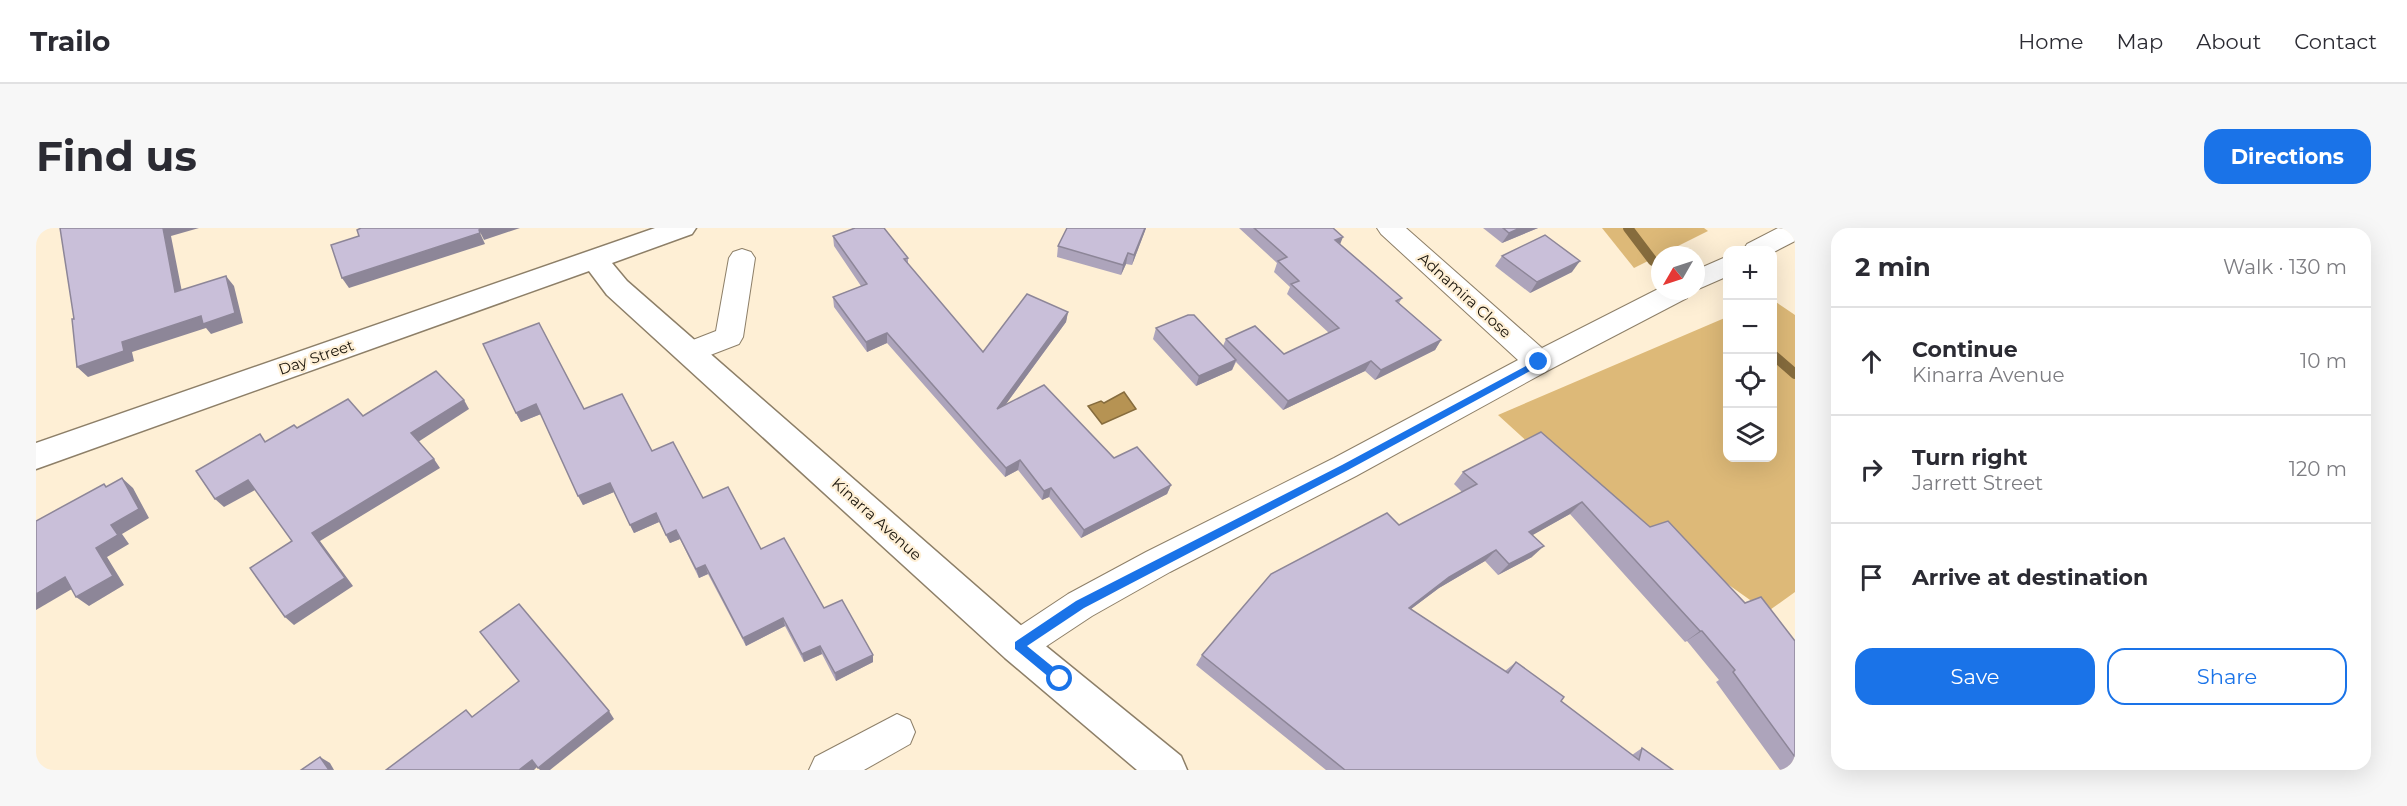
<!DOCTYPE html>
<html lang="en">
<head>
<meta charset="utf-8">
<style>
  :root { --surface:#fff; --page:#f7f7f7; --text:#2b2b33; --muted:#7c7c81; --line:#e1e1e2; --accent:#1a73e8 }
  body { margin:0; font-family:Montserrat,sans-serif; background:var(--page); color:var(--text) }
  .controls { position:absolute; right:18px; top:18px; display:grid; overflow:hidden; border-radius:12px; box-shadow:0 6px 24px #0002 }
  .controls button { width:54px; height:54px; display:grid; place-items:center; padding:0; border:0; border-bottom:2px solid var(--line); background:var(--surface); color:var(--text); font:30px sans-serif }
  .compass { position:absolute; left:1615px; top:18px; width:54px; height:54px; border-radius:50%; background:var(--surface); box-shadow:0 6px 24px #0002; rotate:231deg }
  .stop { position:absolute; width:18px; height:18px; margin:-14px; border:4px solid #1a73e8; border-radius:50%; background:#fff }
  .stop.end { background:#1a73e8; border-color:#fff; box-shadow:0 2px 6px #0008 }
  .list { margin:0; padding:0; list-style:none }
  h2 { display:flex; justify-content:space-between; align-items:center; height:78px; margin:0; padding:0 24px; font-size:26px }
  h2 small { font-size:20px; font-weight:400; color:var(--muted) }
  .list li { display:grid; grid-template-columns:39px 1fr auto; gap:18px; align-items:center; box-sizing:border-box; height:108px; padding:0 24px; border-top:2px solid var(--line) }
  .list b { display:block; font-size:22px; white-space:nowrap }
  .list p { margin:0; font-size:20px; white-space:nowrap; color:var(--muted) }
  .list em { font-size:20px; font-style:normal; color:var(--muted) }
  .actions { display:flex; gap:12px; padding:18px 24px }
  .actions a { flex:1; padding:14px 0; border:2px solid var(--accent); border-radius:18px; text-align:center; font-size:21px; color:var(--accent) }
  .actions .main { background:var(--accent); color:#fff }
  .icon { flex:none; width:33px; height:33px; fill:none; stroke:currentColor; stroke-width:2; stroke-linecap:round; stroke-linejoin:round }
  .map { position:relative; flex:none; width:1759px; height:542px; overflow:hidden; border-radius:18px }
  header { display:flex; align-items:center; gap:36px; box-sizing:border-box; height:84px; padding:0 30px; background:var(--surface); border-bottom:2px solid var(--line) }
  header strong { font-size:28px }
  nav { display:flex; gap:33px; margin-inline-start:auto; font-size:21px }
  .intro { display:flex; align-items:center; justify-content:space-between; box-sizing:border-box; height:144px; padding:0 36px }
  h1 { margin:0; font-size:42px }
  .button { padding:15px 27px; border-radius:18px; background:var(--accent); color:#fff; font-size:21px; font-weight:700 }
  main { display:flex; gap:36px; padding:0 36px }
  aside { flex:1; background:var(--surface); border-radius:18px; box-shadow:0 6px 24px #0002 }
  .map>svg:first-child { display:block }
  .forest { fill:#ddb978 }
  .water { fill:#b69353; stroke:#866c3d; stroke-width:1.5 }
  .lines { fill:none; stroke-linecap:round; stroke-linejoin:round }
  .stream { stroke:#866c3d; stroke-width:10 }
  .minor-casing { stroke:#8d7f68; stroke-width:2 }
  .tertiary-casing { stroke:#8d7f68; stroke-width:3 }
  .minor { fill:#fff; fill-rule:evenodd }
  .tertiary { fill:#fff; fill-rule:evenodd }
  .wall { fill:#ada4bb }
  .shaded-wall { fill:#8d8698 }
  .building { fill:#c9bfd9; stroke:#8d8698; stroke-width:1.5 }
  .route { fill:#1a73e8 }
  .labels { text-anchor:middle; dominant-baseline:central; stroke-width:4.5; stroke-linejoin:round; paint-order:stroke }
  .street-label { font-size:15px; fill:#171209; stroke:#feefd5 }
</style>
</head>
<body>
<header>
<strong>Trailo</strong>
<nav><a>Home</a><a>Map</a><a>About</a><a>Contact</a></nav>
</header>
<div class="intro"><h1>Find us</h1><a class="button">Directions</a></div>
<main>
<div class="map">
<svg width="1759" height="542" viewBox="0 0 1759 542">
  <rect width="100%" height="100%" fill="#feefd5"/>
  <!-- forest -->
  <g class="forest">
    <polygon points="1566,0 1668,0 1672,3 1598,40"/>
    <polygon points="1737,72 1759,87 1759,364 1731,384 1494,216 1462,187 1691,89 1692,230 1736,230"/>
  </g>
  <!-- water -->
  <polygon class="water" points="1088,164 1100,181 1066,196 1052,178 1065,173 1068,175"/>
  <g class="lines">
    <!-- stream -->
    <g class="stream">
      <polyline points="1592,0 1617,33"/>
      <polyline points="1736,126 1759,146"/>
    </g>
    <!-- minor casing -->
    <g class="minor-casing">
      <g id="minor">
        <polygon points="1341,0 1370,0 1506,120 1624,60 1624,63 1654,63 1651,70 1513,142 1320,248 1134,344 1056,388 994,429 982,434 970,429 965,418 970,407 1032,366 1110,324 1298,230 1482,132 1345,6"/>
        <polygon points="1742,0 1759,0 1759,13 1736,25 1736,22 1707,22 1711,16"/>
        <polygon points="706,21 715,24 719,30 707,109 703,116 664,131 654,135 644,131 640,124 644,117 680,103 693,30 697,24"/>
        <polygon points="1692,28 1692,48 1660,62 1660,42"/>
        <polygon points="861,486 874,492 879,504 874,516 828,542 773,542 779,529"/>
      </g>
    </g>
    <!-- tertiary casing -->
    <g class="tertiary-casing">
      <polygon id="tertiary" points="619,0 660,0 656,6 576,35 591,53 995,406 1145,528 1151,542 1101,542 969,430 571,67 553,43 0,241 0,215"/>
    </g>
    <!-- minor -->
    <use href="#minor" class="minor"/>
    <!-- tertiary -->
    <use href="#tertiary" class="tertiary"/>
  </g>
  <!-- wall -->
  <g class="wall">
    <polygon points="1031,0 1110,0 1096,37 1090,36 1085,47 1021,29 1022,18"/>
    <polygon points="1203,0 1297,0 1304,16 1366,70 1363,75 1405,112 1399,122 1339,152 1329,143 1247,182 1200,134 1196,142 1160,158 1117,111 1120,100 1187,118 1190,111 1248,126 1293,105 1251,66 1254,59 1238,44 1241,35"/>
    <polygon points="1447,0 1502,0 1466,15"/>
    <polygon points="797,8 872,30 872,36 947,124 1032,84 1030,94 970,176 1135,257 1131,266 1045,310 1013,269 1006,272 982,242 969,249 851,115 831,124 798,79 797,69 825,58 798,18"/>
    <polygon points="1466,28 1536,44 1494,65 1459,38"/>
    <polygon points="548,181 616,223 725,321 837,427 837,434 800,453 786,426 768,434 749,398 710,418 672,346 663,350 644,311 634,315 623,294 598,305 578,264 547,277 505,186 485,194 480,185"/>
    <polygon points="1505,204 1614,299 1709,375 1759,413 1759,542 1744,542 1680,454 1683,452 1651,413 1649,414 1534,286 1496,307 1496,329 1462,347 1449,333 1403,360 1375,381 1469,443 1480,434 1525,473 1596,527 1606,520 1637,542 1290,542 1160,437 1166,427 1363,297 1426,264 1418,256 1427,244"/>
  </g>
  <!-- shaded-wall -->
  <g class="shaded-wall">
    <polygon points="127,0 163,0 135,8 148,74 139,64"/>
    <polygon points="447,0 484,0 448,12 443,2"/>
    <polygon points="1109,0 1110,0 1109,3 1096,37 1098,27"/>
    <polygon points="1484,0 1502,0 1466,15 1473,5"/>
    <polygon points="444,5 449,16 313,60 306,50"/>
    <polygon points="1307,9 1303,19 1299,12"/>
    <polygon points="1092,25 1090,36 1085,47 1087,37"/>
    <polygon points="1544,33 1536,44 1494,65 1501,54"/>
    <polygon points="190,48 198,58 207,95 175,106 170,100 96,124 98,133 52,149 41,139 86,114"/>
    <polygon points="1032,84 1030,94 959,191 961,181"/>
    <polygon points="851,105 851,115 831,124 830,114"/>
    <polygon points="1405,112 1399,122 1339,152 1345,142"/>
    <polygon points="1200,132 1196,142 1160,158 1163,148"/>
    <polygon points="1335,133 1329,143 1247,182 1252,173"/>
    <polygon points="428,172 433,181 382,214 375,205"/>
    <polygon points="500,176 505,186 485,194 480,185"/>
    <polygon points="398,231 404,240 284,313 317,358 258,397 249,389 276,305"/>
    <polygon points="984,232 982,242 969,249 970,240"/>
    <polygon points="86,250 97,260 113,290 86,306 93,316 71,329 88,357 53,378 40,369 60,320 75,297"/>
    <polygon points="212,252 221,261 188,279 179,271"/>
    <polygon points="574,255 578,264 547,277 542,268"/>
    <polygon points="1135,257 1131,266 1045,310 1048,302"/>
    <polygon points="1015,260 1013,269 1006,272 1008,263"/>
    <polygon points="1546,274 1534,286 1481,316 1493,304"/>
    <polygon points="620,285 623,294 598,305 594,297"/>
    <polygon points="640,302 644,311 634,315 630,307"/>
    <polygon points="1508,318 1496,329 1462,347 1473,336"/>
    <polygon points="1460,322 1449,333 1403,360 1363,390 1373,380 1413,349"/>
    <polygon points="669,337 672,346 663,350 660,341"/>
    <polygon points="29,349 41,358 0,382 0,366"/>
    <polygon points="747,390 749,398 710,418 707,410"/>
    <polygon points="1664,403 1666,403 1649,414"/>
    <polygon points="784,418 786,426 768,434 766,426"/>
    <polygon points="837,427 837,434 800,453 799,445"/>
    <polygon points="573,483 578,491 514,542 504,542 502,540"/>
    <polygon points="284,529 294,535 298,542 293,542"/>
    <polygon points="496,532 502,538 498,542 483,542"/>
  </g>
  <!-- building -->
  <g class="building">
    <polygon points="24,0 127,0 139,64 190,48 199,85 167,96 165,88 86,114 88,123 41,139 36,91 38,91"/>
    <polygon points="325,0 447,0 443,2 444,5 306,50 295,17 323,8 321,2"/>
    <polygon points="819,0 848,0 872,30 868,31 947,124 991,66 1032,84 961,181 1008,157 1078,230 1101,219 1135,257 1048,302 1015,260 1008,263 984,232 970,240 851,105 830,114 797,69 831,56 797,8"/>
    <polygon points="1031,0 1109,0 1098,27 1092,25 1087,37 1022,18"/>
    <polygon points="1218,0 1297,0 1307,9 1299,12 1366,70 1360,73 1405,112 1345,142 1335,133 1252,173 1190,111 1219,98 1248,126 1303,100 1255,56 1263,53 1242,33 1251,29"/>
    <polygon points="1467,0 1484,0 1473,5"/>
    <polygon points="1509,7 1544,33 1501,54 1466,28"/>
    <polygon points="1152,87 1158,87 1200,132 1163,148 1120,100"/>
    <polygon points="503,95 548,181 586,166 616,223 637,214 667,270 692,259 725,321 748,310 788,380 806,372 837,427 799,445 784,418 766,426 747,390 707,410 669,337 660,341 640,302 630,307 620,285 594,297 574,255 542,268 500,176 480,185 447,116"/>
    <polygon points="400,143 428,172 375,205 398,231 276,305 309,350 249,389 214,340 256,313 212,252 179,271 160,243 224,206 229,214 258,197 261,200 312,171 327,188"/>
    <polygon points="1505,204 1614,299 1632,293 1709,375 1725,369 1759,413 1759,529 1697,444 1699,442 1666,403 1664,403 1546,274 1493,304 1508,318 1473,336 1460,322 1413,349 1373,380 1472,445 1480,434 1528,469 1525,473 1603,532 1606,520 1637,542 1309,542 1166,427 1235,346 1351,285 1363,297 1441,256 1427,244"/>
    <polygon points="86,250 103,281 75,297 82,307 60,320 77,348 40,369 29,349 0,366 0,293 68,256 70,259"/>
    <polygon points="483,376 573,483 502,540 496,532 483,542 350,542 430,482 436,489 483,453 444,404"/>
    <polygon points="284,529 293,542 265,542"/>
  </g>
  <!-- route -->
  <polygon class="route" points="1503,131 1508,134 1507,136 1312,242 1048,380 991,418 1028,448 1028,455 1020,455 979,421 979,414 1040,373 1306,237"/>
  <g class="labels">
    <!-- street labels -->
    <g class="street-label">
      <text transform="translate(1429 67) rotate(42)">Adnamira Close</text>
      <text transform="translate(280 129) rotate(-19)">Day Street</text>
      <text transform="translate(841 291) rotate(42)">Kinarra Avenue</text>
    </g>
  </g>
</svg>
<div class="controls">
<button>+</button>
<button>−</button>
<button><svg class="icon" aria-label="locate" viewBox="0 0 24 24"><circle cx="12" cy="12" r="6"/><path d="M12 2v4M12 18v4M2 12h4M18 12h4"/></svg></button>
<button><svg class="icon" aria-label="layers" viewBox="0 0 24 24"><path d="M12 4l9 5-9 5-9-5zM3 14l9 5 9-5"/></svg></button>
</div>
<svg class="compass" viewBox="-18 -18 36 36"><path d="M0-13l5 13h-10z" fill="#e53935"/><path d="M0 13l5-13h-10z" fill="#7c7c81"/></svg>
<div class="stop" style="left:1024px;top:451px"></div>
<div class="stop end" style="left:1503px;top:134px"></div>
</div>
<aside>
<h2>2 min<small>Walk · 130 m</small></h2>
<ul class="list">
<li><svg class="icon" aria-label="ahead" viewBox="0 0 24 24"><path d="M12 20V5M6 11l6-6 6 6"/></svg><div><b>Continue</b><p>Kinarra Avenue</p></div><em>10 m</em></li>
<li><svg class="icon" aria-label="right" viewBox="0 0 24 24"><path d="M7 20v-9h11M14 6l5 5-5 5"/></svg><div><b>Turn right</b><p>Jarrett Street</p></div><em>120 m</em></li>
<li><svg class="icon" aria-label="arrive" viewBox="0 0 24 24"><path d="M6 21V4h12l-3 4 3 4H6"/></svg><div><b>Arrive at destination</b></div></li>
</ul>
<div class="actions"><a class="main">Save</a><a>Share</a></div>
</aside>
</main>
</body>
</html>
